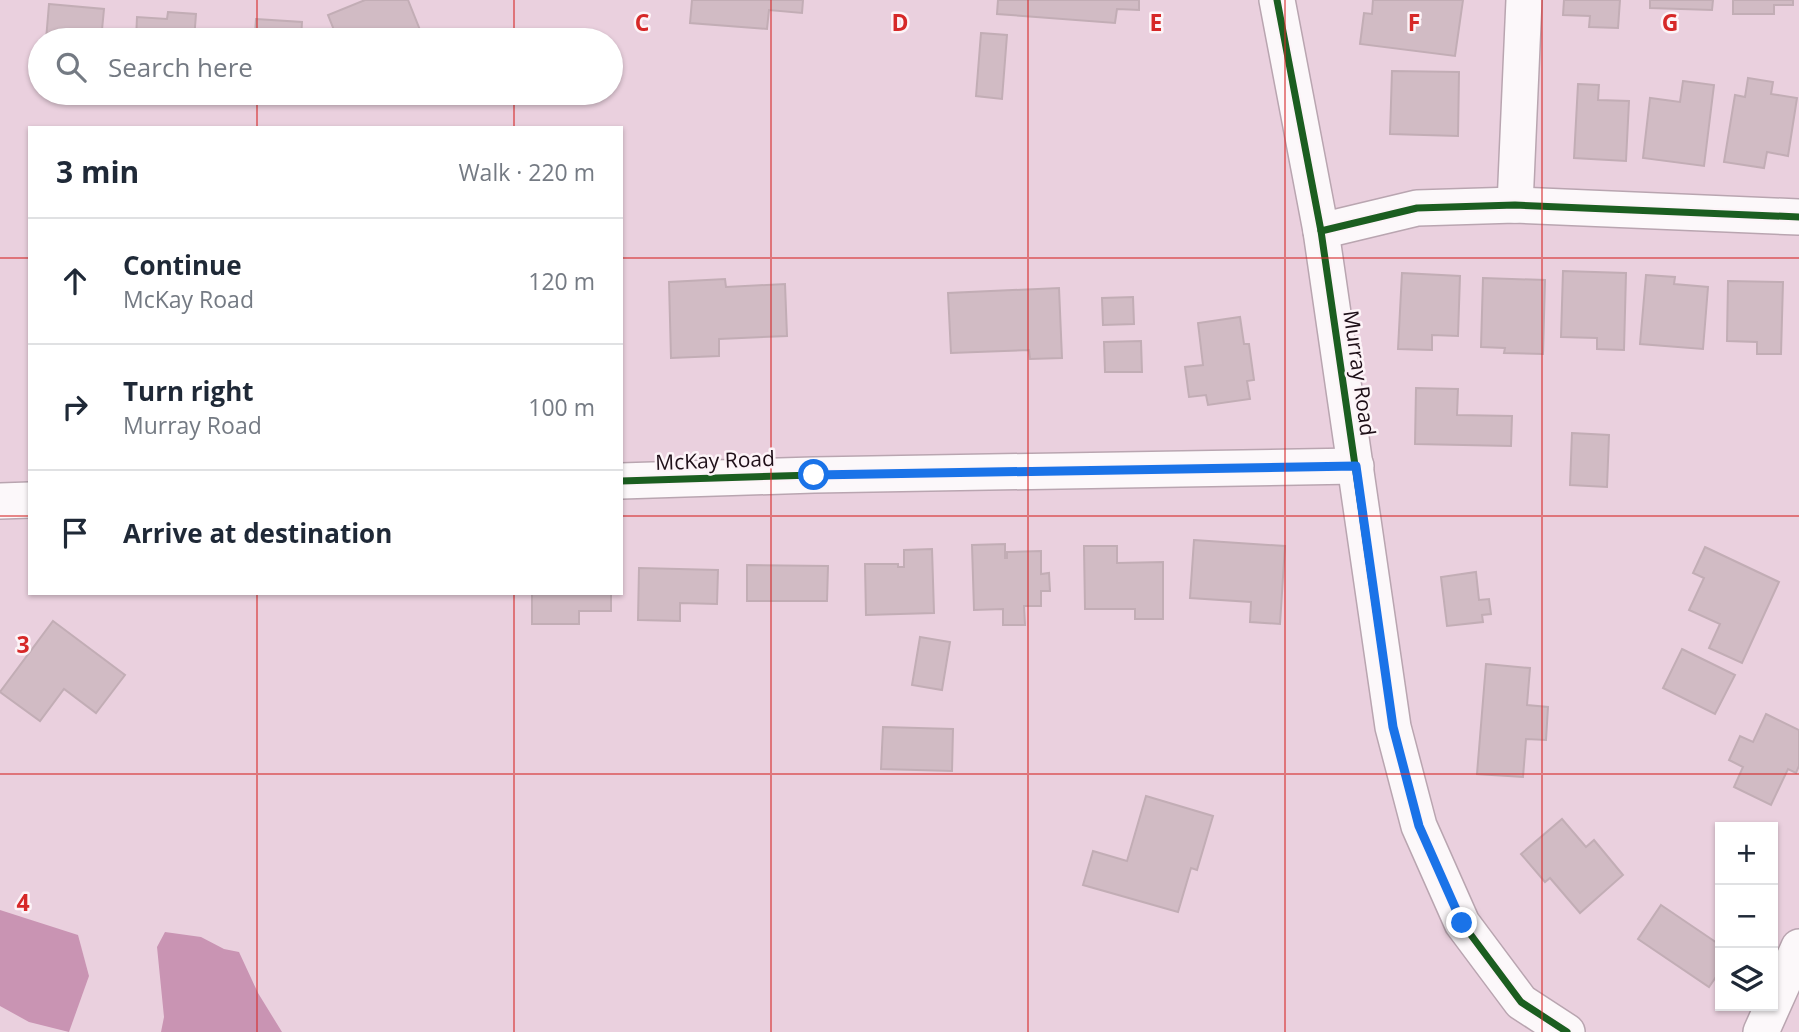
<!DOCTYPE html>
<html lang="en">
<head>
<meta charset="utf-8">
<style>
  :root { --surface:#fff; --page:#f2f2f3; --text:#1f2937; --muted:#747a83; --line:#e0e1e3 }
  body { margin:0; font-family:"Open Sans",sans-serif; background:var(--page); color:var(--text) }
  .controls { position:absolute; right:21px; bottom:21px; display:grid; overflow:hidden; border-radius:0px; box-shadow:0 2px 5px #0004 }
  .controls button { width:63px; height:63px; display:grid; place-items:center; padding:0; border:0; border-bottom:2px solid var(--line); background:var(--surface); color:var(--text); font:35px sans-serif }
  .stop { position:absolute; width:21px; height:21px; margin:-16px; border:5px solid #1a73e8; border-radius:50%; background:#fff }
  .stop.end { background:#1a73e8; border-color:#fff; box-shadow:0 2px 7px #0008 }
  .list { margin:0; padding:0; list-style:none }
  h2 { display:flex; justify-content:space-between; align-items:center; height:91px; margin:0; padding:0 28px; font-size:30px }
  h2 small { font-size:23px; font-weight:400; color:var(--muted) }
  .list li { display:grid; grid-template-columns:46px 1fr auto; gap:21px; align-items:center; box-sizing:border-box; height:126px; padding:0 28px; border-top:2px solid var(--line) }
  .list b { display:block; font-size:26px; white-space:nowrap }
  .list p { margin:0; font-size:23px; white-space:nowrap; color:var(--muted) }
  .list em { font-size:23px; font-style:normal; color:var(--muted) }
  .icon { flex:none; width:38px; height:38px; fill:none; stroke:currentColor; stroke-width:2; stroke-linecap:round; stroke-linejoin:round }
  .map { position:relative; flex:none; width:1799px; height:1032px; overflow:hidden }
  .search { position:absolute; background:var(--surface); box-shadow:0 2px 5px #0004; left:28px; top:28px; width:595px; height:77px; display:flex; align-items:center; gap:18px; box-sizing:border-box; padding:0 24px; border-radius:38px; color:var(--muted); font-size:26px }
  .panel { position:absolute; background:var(--surface); box-shadow:0 2px 5px #0004; left:28px; top:126px; width:595px; height:469px; border-radius:0px }
  .map>svg:first-child { display:block }
  .water { fill:#c994b3 }
  .building { fill:#d1bbc4; stroke:#c2adb5; stroke-width:2 }
  .lines { fill:none; stroke-linecap:round; stroke-linejoin:round }
  .minor-casing { stroke:#b9a5b0; stroke-width:38 }
  .minor { stroke:#fcf8fa; stroke-width:35 }
  .cycleway-casing { stroke:#fdf4f8; stroke-width:11 }
  .cycleway { stroke:#1b5e20; stroke-width:7 }
  .route { stroke:#1a73e8; stroke-width:9 }
  .grid { fill:none; stroke:#d62828; stroke-width:2; stroke-opacity:0.55 }
  .labels { text-anchor:middle; dominant-baseline:central; stroke-width:5; stroke-linejoin:round; paint-order:stroke }
  .street-label { font-size:21px; fill:#1e0f18; stroke:#fdf4f8 }
  .grid-label { font-size:23px; text-anchor:middle; font-weight:bold; fill:#d62828; stroke:#fdf4f8; stroke-width:5; stroke-linejoin:round; paint-order:stroke }
</style>
</head>
<body>
<div class="map">
<svg width="1799" height="1032" viewBox="0 0 1799 1032">
  <rect width="100%" height="100%" fill="#ead0de"/>
  <!-- water -->
  <g class="water">
    <polygon points="0,910 78,935 89,976 69,1032 29,1022 0,1006"/>
    <polygon points="165,932 201,937 224,949 239,952 258,993 282,1032 161,1032 164,1017 157,947"/>
  </g>
  <!-- building -->
  <g class="building">
    <polygon points="365,0 408,0 424,40 338,40 328,15"/>
    <polygon points="692,0 803,0 802,13 769,10 767,29 690,23"/>
    <polygon points="998,0 1139,0 1139,10 1117,9 1115,23 997,14"/>
    <polygon points="1373,0 1463,0 1455,56 1360,44 1364,13 1372,14"/>
    <polygon points="1564,0 1620,0 1618,28 1589,27 1590,16 1563,15"/>
    <polygon points="1650,0 1713,0 1712,10 1650,8"/>
    <polygon points="1733,0 1793,0 1793,5 1774,5 1774,14 1733,14"/>
    <polygon points="49,4 104,9 101,40 46,40"/>
    <polygon points="168,12 196,14 194,40 136,40 137,17 167,19"/>
    <polygon points="256,19 302,22 301,40 243,40 243,33 255,34"/>
    <polygon points="981,33 1007,35 1002,99 976,96"/>
    <polygon points="1392,71 1459,72 1458,136 1390,134"/>
    <polygon points="1748,78 1773,82 1771,94 1797,98 1788,156 1767,152 1764,168 1724,162 1735,95 1745,97"/>
    <polygon points="1683,81 1714,85 1704,166 1643,158 1650,98 1680,102"/>
    <polygon points="1578,84 1599,85 1598,100 1629,101 1626,161 1574,158"/>
    <polygon points="239,93 271,93 270,104 238,101"/>
    <polygon points="1563,271 1626,273 1624,350 1597,349 1597,338 1561,337"/>
    <polygon points="1402,273 1460,276 1458,336 1432,335 1432,350 1398,349"/>
    <polygon points="1646,275 1675,277 1674,284 1708,287 1703,349 1640,344"/>
    <polygon points="1483,278 1545,280 1543,354 1504,353 1505,348 1481,347"/>
    <polygon points="725,279 726,287 785,284 787,336 719,339 719,356 671,358 669,282"/>
    <polygon points="1728,281 1783,282 1781,354 1757,354 1757,342 1727,341"/>
    <polygon points="1059,288 1062,358 1030,359 1029,350 951,353 948,293"/>
    <polygon points="1133,297 1134,324 1103,325 1102,298"/>
    <polygon points="1240,317 1244,344 1249,344 1254,380 1247,381 1250,399 1208,405 1206,395 1189,397 1185,367 1203,365 1198,323"/>
    <polygon points="1141,341 1142,372 1105,372 1104,342"/>
    <polygon points="1416,388 1458,389 1457,415 1512,416 1511,446 1415,444"/>
    <polygon points="1572,433 1609,435 1607,487 1570,485"/>
    <polygon points="1194,540 1285,546 1280,624 1250,622 1251,602 1190,598"/>
    <polygon points="1005,544 1005,558 1007,558 1007,552 1041,551 1041,574 1049,573 1050,591 1041,591 1041,606 1024,606 1025,625 1003,625 1003,609 974,610 972,545"/>
    <polygon points="1084,546 1117,546 1117,563 1163,562 1163,619 1135,619 1135,609 1085,609"/>
    <polygon points="1705,547 1779,582 1742,663 1709,648 1720,624 1689,610 1704,578 1693,573"/>
    <polygon points="932,549 934,613 866,615 865,564 898,564 898,567 904,567 904,550"/>
    <polygon points="747,565 828,566 827,601 747,601"/>
    <polygon points="639,568 718,570 717,604 680,603 680,621 638,620"/>
    <polygon points="1476,572 1479,600 1489,599 1491,614 1482,615 1483,622 1447,626 1441,577"/>
    <polygon points="532,593 611,593 611,611 579,611 579,624 532,624"/>
    <polygon points="53,621 125,675 96,713 64,689 40,721 0,692"/>
    <polygon points="920,637 950,642 942,690 912,685"/>
    <polygon points="1682,649 1735,675 1715,714 1663,688"/>
    <polygon points="1486,664 1530,668 1527,705 1548,707 1546,740 1526,739 1523,777 1477,774"/>
    <polygon points="1766,714 1799,730 1799,766 1796,773 1788,769 1771,805 1734,787 1743,767 1729,760 1740,736 1753,742"/>
    <polygon points="883,727 953,729 952,771 881,769"/>
    <polygon points="1146,796 1213,816 1197,870 1191,868 1178,912 1083,885 1093,851 1127,861"/>
    <polygon points="1562,819 1586,847 1594,840 1623,875 1580,913 1550,878 1545,882 1521,854"/>
    <polygon points="1661,905 1720,945 1720,971 1709,987 1638,939"/>
  </g>
  <g class="lines">
    <!-- minor casing -->
    <g class="minor-casing">
      <g id="minor">
        <polyline points="1277,0 1321,231 1393,727 1419,826 1462,923 1521,1002 1567,1032"/>
        <polyline points="1515,205 1524,0"/>
        <polyline points="1321,231 1417,208 1515,205 1799,217"/>
        <polyline points="621,481 814,475 1356,466"/>
        <polyline points="0,501 30,500"/>
        <polyline points="1761,1032 1799,947"/>
      </g>
    </g>
    <!-- minor -->
    <use href="#minor" class="minor"/>
    <!-- cycleway casing -->
    <g class="cycleway-casing">
      <g id="cycleway">
        <polyline points="1277,0 1321,231 1393,727 1419,826 1462,923 1521,1002 1567,1032"/>
        <polyline points="1321,231 1417,208 1515,205 1799,217"/>
        <polyline points="621,481 814,475 1356,466"/>
      </g>
    </g>
    <!-- cycleway -->
    <use href="#cycleway" class="cycleway"/>
  </g>
  <g class="lines">
    <!-- route -->
    <polyline class="route" points="814,475 1356,466 1393,727 1419,826 1462,923"/>
  </g>
  <!-- grid -->
  <path class="grid" d="M257,0V40M514,0V40M771,0V1032M1028,0V1032M1285,0V1032M1542,0V1032M257,93V128M514,93V128M0,258H30M621,258H1799M0,516H30M621,516H1799M257,593V1032M514,593V1032M0,774H1799"/>
  <g class="labels">
    <!-- street labels -->
    <g class="street-label">
      <text transform="translate(1360 373) rotate(82)">Murray Road</text>
      <text transform="translate(715 460) rotate(-2)">McKay Road</text>
    </g>
  </g>
  <g class="grid-label">
    <text x="642" y="31">C</text>
    <text x="900" y="31">D</text>
    <text x="1156" y="31">E</text>
    <text x="1414" y="31">F</text>
    <text x="1670" y="31">G</text>
    <text x="23" y="653">3</text>
    <text x="23" y="911">4</text>
  </g>
</svg>
<div class="controls">
<button>+</button>
<button>−</button>
<button><svg class="icon" aria-label="layers" viewBox="0 0 24 24"><path d="M12 4l9 5-9 5-9-5zM3 14l9 5 9-5"/></svg></button>
</div>
<div class="stop" style="left:814px;top:475px"></div>
<div class="stop end" style="left:1462px;top:923px"></div>
<div class="search"><svg class="icon" aria-label="search" viewBox="0 0 24 24"><circle cx="10" cy="10" r="6"/><path d="M15 15l6 6"/></svg>Search here</div>
<section class="panel">
<h2>3 min<small>Walk · 220 m</small></h2>
<ul class="list">
<li><svg class="icon" aria-label="ahead" viewBox="0 0 24 24"><path d="M12 20V5M6 11l6-6 6 6"/></svg><div><b>Continue</b><p>McKay Road</p></div><em>120 m</em></li>
<li><svg class="icon" aria-label="right" viewBox="0 0 24 24"><path d="M7 20v-9h11M14 6l5 5-5 5"/></svg><div><b>Turn right</b><p>Murray Road</p></div><em>100 m</em></li>
<li><svg class="icon" aria-label="arrive" viewBox="0 0 24 24"><path d="M6 21V4h12l-3 4 3 4H6"/></svg><div><b>Arrive at destination</b></div></li>
</ul>
</section>
</div>
</body>
</html>
